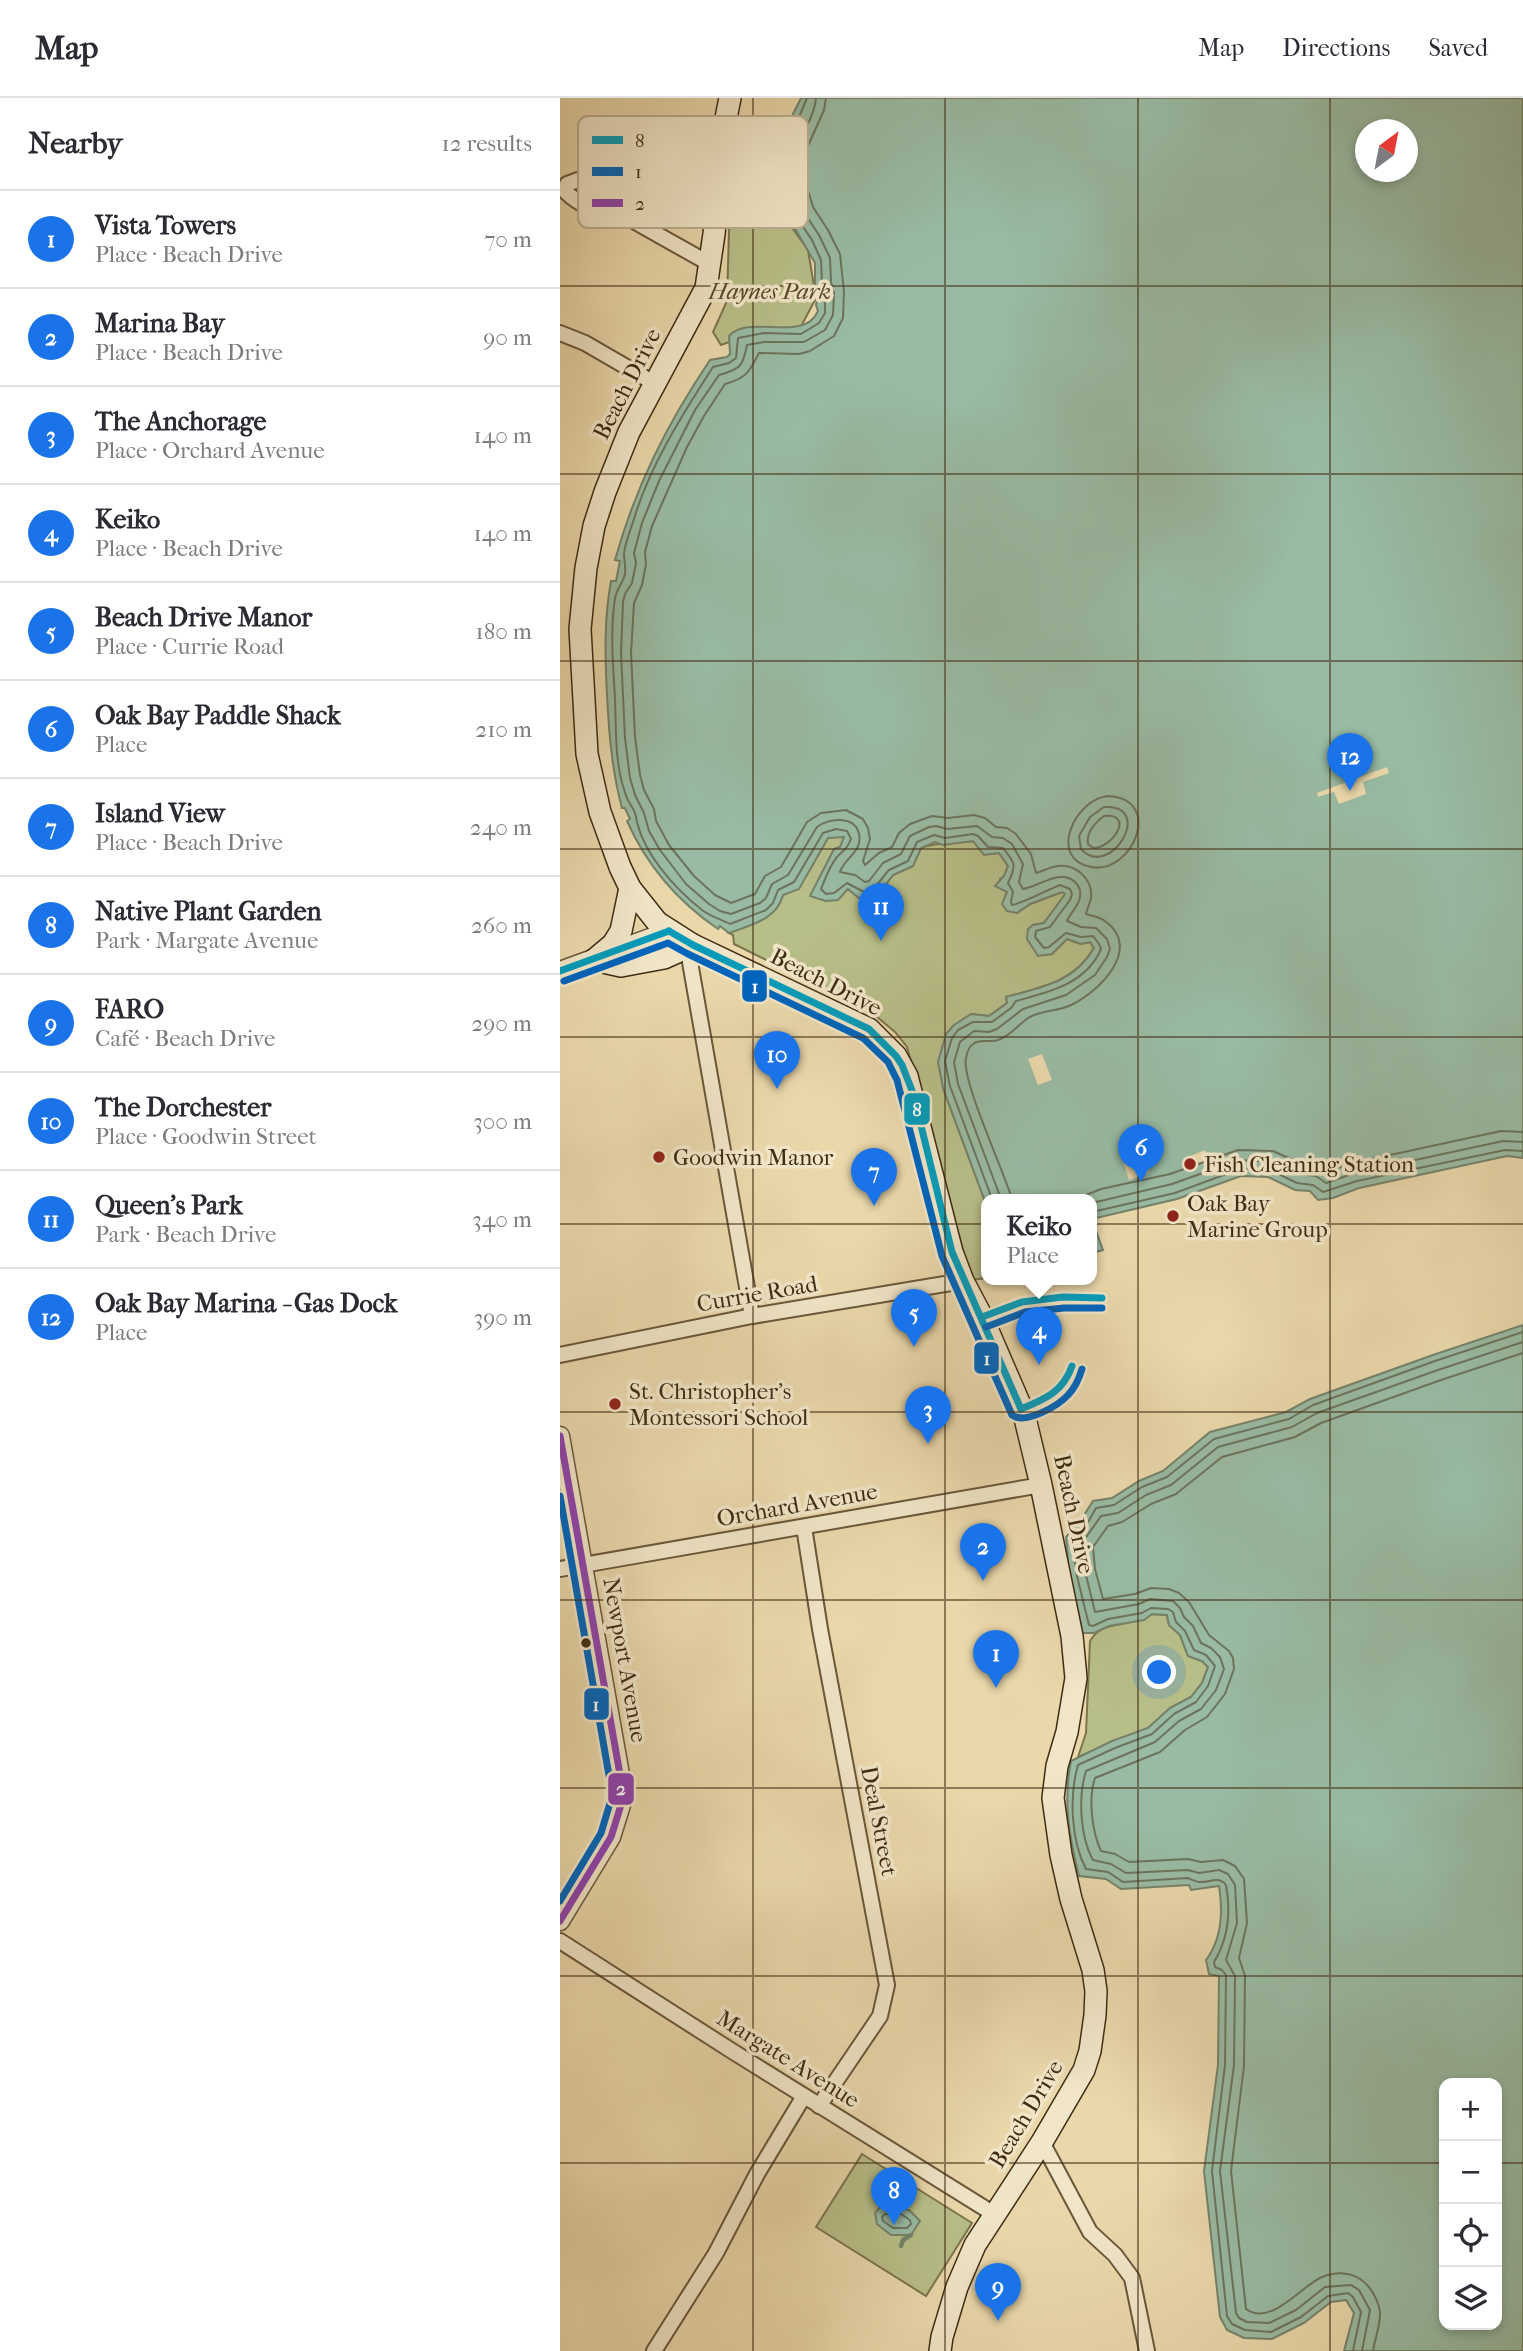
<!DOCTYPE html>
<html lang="en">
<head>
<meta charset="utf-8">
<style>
  :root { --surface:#fff; --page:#f7f7f7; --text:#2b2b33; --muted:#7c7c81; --line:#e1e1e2; --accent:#1a73e8 }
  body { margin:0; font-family:"IM FELL French Canon",serif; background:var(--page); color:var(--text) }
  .controls { position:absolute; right:21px; bottom:21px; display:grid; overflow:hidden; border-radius:14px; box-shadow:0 4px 10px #0003 }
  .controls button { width:63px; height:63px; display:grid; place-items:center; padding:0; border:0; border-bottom:2px solid var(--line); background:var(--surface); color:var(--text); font:35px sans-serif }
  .compass { position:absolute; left:795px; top:21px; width:63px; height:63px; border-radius:50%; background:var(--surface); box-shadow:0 4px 10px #0003; rotate:32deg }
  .you { position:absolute; left:600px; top:1575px; width:24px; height:24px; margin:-18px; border:5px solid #fff; border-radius:50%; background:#1a73e8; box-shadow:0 0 0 10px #1a73e833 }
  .badge { display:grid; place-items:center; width:46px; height:46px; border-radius:50%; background:var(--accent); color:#fff; font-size:23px; font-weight:700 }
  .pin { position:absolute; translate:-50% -58px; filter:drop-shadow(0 2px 4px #0008) }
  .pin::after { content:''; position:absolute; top:37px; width:24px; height:21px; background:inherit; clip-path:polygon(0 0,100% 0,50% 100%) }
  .popup { position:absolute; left:421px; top:1096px; width:116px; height:91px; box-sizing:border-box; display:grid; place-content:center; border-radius:14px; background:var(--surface); filter:drop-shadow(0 2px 5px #0005); font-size:23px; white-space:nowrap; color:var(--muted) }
  .popup b { font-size:26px; color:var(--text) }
  .popup::after { content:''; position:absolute; left:50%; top:100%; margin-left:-14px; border:14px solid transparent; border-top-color:var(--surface) }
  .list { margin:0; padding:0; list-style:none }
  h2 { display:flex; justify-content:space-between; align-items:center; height:91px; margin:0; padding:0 28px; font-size:30px }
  h2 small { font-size:23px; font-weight:400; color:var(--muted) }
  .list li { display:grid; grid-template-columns:46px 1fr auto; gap:21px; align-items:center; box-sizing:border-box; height:98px; padding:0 28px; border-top:2px solid var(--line) }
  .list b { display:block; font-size:26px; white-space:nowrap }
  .list p { margin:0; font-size:23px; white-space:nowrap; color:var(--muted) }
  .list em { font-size:23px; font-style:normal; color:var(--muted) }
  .icon { flex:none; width:38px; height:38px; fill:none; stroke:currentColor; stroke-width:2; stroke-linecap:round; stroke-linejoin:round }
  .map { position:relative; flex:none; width:963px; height:2253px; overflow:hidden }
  header { display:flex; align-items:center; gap:42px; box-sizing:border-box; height:98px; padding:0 35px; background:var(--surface); border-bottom:2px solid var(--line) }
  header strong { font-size:33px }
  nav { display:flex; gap:38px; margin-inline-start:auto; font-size:24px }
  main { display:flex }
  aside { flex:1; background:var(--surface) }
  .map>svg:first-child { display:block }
  .green { fill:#b8be88; stroke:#7c754e; stroke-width:2 }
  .water { fill:#99bba4; stroke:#75826a; stroke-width:2; fill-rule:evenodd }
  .pier { fill:#ead8ab }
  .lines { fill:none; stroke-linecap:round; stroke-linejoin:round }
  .shore { stroke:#6c745c; stroke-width:2 }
  .stream { stroke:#75826a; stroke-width:4.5 }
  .minor-casing { stroke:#6a573a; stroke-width:18 }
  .tertiary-casing { stroke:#6a573a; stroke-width:21 }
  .secondary-casing { stroke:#3f2c14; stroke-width:24 }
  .minor { stroke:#f1e6c8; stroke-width:14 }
  .tertiary { stroke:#f1e6c8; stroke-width:18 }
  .secondary { stroke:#f1e6c8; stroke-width:21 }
  .bus-1-casing { stroke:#f1e6c8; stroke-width:12 }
  .bus-2-casing { stroke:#f1e6c8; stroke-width:12 }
  .bus-3-casing { stroke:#f1e6c8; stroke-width:12 }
  .bus-1 { stroke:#069cbb; stroke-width:7 }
  .bus-2 { stroke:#0065bd; stroke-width:7 }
  .bus-3 { stroke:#8e44ad; stroke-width:7 }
  .grid { fill:none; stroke:#3f2c14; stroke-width:2; stroke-opacity:0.55 }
  .poi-dot { fill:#8f2418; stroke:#f1e6c8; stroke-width:2.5 }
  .bus-dot { fill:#3f2c14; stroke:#f1e6c8; stroke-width:2.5 }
  .labels { text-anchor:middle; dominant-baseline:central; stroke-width:7; stroke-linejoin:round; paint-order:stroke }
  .park-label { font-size:23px; font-style:italic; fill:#57492b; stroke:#f1e6c8 }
  .street-label { font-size:23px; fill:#3f2c14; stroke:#f1e6c8 }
  .poi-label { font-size:23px; fill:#3f2c14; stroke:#f1e6c8; text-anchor:start }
  .key { fill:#f1e6c8; stroke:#bcae92; stroke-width:2 }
  .key-label { font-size:19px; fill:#3f2c14 }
  .line-badge { stroke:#f1e6c8; stroke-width:2.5 }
  .badge-label { font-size:19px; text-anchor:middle; font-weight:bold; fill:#fff }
</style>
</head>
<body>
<header>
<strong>Map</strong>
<nav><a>Map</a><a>Directions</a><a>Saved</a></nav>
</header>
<main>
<aside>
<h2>Nearby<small>12 results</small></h2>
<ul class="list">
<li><span class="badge">1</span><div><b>Vista Towers</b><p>Place · Beach Drive</p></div><em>70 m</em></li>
<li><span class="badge">2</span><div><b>Marina Bay</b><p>Place · Beach Drive</p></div><em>90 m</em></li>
<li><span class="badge">3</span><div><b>The Anchorage</b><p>Place · Orchard Avenue</p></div><em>140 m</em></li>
<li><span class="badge">4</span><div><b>Keiko</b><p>Place · Beach Drive</p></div><em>140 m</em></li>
<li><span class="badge">5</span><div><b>Beach Drive Manor</b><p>Place · Currie Road</p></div><em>180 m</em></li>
<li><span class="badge">6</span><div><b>Oak Bay Paddle Shack</b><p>Place</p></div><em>210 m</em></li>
<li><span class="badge">7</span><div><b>Island View</b><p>Place · Beach Drive</p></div><em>240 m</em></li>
<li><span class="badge">8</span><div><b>Native Plant Garden</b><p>Park · Margate Avenue</p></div><em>260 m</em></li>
<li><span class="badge">9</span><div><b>FARO</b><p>Café · Beach Drive</p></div><em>290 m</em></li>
<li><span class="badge">10</span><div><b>The Dorchester</b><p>Place · Goodwin Street</p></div><em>300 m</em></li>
<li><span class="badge">11</span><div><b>Queen’s Park</b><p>Park · Beach Drive</p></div><em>340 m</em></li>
<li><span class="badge">12</span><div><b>Oak Bay Marina - Gas Dock</b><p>Place</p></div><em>390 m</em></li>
</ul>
</aside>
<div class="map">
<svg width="963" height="2253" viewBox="0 0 963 2253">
  <rect width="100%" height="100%" fill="#ead8ab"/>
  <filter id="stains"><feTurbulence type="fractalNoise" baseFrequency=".00286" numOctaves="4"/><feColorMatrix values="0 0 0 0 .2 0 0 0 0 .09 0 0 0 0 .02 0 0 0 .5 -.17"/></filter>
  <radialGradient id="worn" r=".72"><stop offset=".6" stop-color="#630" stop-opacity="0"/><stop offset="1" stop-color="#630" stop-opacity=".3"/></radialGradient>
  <!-- green -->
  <g class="green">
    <polygon points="203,55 219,90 228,124 248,152 256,200 237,236 188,237 161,247 153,234 167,203 171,63"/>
    <path d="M277,738H285L280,749L274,751L251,798L266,803L288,791L299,800L320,794L333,777L353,768L361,750C378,743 394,746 413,743L424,756L439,755L448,768L444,778L440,781L457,815L470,806L502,794L506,796L484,825L473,827L492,856L507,841L521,846L530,844L534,850C514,884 482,889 446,899L447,905L429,918L411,916L383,990L426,1106V1180L411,1182L347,949L335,934L310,913L174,846L173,837L169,835C192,826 216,822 223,797L239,790L268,740Z"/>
    <path d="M592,1516L607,1517L609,1527L620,1537L628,1558L642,1563L648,1569L642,1585L631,1599L610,1610L588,1630L518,1659L526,1635L530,1543C543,1520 573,1530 592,1516Z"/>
    <polygon points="302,2056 412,2125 366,2198 256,2129"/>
  </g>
  <!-- water -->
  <g class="water">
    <path d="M241,0H963V1060L947,1058L799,1090L773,1100L758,1102L750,1093L735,1092L708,1079L681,1078L617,1101L532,1121V1101H426V1106L383,990L378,964L386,936L394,927L411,916L429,918L447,905L446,899C482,889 514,885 534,850L530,844L521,846L507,841L492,856L478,858L467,841L468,831L473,827L484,825L505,796L502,794L470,806L457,815L447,813L442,806L447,794L435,788L444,778L448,768L439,755L424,757L413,743L383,747L375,744L361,750L353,768L333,777L320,794L310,802L299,800L288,791L278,802L266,803L250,798L274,751L280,749L284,739L268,740L239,791L223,797C216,822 192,826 169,835L160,828L158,831C117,803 87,768 67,723L70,721L65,710H62C52,673 49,636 47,597C45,559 44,521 51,483H56L60,463L55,462C76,387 107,326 150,262L167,259L170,256L169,238C189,215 244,246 258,213L256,207L258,195L255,186V165L229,120L221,89L212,67L220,42ZM806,32H848V74H806Z"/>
    <polygon points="532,1122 543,1152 532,1155"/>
    <path d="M963,1227V2253H784L794,2215L786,2202L771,2204L744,2225L712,2241L684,2240L667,2232L660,2219L644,2073L658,1967L659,1878L649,1876L646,1862C662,1841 663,1813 659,1788L631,1792L629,1787L561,1791L546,1781L519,1778C509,1738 503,1704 511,1663L552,1643L588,1630L610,1610L631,1599L642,1585L648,1569L642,1563L628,1558L620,1537L609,1527L607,1517L592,1516L584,1522L549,1528L534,1535H522L509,1476L506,1439L521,1422L533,1403L552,1400L579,1383L603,1373L650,1334L726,1314L750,1301L873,1257ZM884,1985H937V2227H884Z"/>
    <polygon points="332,2108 349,2112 360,2123 351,2137 331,2137 317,2126 315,2115 320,2109"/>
  </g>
  <!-- pier -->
  <g class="pier">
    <polygon points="827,669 829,675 803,684 806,696 779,706 774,694 758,699 757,695"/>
    <polygon points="482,956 492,982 478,987 468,961"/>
    <polygon points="645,1052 649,1062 627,1071 623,1061"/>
    <polygon points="583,1059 589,1075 569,1082 564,1066"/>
  </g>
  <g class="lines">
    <!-- shore -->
    <g class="shore">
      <path d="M247,0L219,67L228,87L235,117L252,142L261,162L262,185L265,195V215L259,225L241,236L204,235L178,240L176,260L169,265L153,269C122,317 89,369 73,424C70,433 65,446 64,455C64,463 66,468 65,476C63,485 57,490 55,500C50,533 53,567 55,600C56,628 55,658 62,685C64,690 65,696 67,700C69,706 75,711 76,719C82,754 114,790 142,812C151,819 161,821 170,826L206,812L213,805L218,792L234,784L263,735L276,731L287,733L291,741C287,751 284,752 277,759C270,767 265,781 261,791L266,796L274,795L287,785L302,793L308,794L315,789L329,772L348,763L357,744L374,737L385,740L413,736L418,738L428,749L443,750C455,765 457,767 448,785L453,794L451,804L452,807C463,805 487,792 500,787L510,791L512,796L510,802L490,829L476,833L475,839L484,850L489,849L506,835L521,839L533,838L539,846L541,851C526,886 489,894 456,903L451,910L432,924H413L398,932L392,940L385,963L390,988L432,1101"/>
      <path d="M256,0C254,23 235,44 229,66L237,85L243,113L259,137L270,160L271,184L274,195L273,217L265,232L244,244H204L187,247C183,269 180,271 159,277L135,312L99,383L82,425L74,455L76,465L72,485L65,496L63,504L61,555L65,640L70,680L75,697L84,715L89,733L100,752L126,786L149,806L160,813L171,816L200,805L206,800L212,786L228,777L257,729C268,720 295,717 299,736C303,754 284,760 280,774L295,777L305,784L309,783L323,765L341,756L350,738L369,729L376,728L387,731L417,728L432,739L443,740L452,746L463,766L459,784L463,791C478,789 500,770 515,784C519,788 521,794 520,799C519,808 510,815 507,823L521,829L536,830L547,841L550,851L547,859L535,877L506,897L463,911L437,931L429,934L414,933L400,944L394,964L398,986L441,1101"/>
      <path d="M266,0L264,12L240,66L253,109L268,132L280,156L284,194L283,220L274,238L250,253L239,256L199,255C189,274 187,280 165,286L144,318L127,349L92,428L85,454L86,466L82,487L74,505L71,555L75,639L80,677L84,692L94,711L96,723L109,747L134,778L155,797L171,805L195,796L205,778L221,769L247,724L261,715L286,712L303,721L308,730L310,741L303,763L305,767L319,755L332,749L339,735L350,726L372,718L388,720L414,717L425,720L436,729L447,730L456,736L471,756L476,775C483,773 490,769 498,768C516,766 533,781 531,800C530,805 527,811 526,816C532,818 540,819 545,823C584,851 537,896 509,908C497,913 479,913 468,920C458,927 450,938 438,942C430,945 420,940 413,946C408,949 407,955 406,960C401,982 444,1073 452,1101"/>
      <path d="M548,698C605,701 572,777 531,769C487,761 515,701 548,698Z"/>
      <path d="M544,709C596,706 550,783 521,751L519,738L530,719Z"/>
      <path d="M544,718C575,715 553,750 533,750L528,746C526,734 536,724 544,718Z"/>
      <polyline points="516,1101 541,1091 610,1076 678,1052 713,1053 742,1066 757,1068 769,1073 793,1065 941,1033 963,1034"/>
      <polyline points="532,1105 612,1086 679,1062 713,1064 739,1076 756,1078 766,1085 795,1075 943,1043 963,1044"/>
      <polyline points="532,1114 615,1095 680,1071 710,1072 737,1085 753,1087 763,1094 797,1083 945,1052 963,1053"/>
      <polygon points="325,2116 341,2116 350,2122 351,2126 347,2130 333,2130 323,2123 322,2119"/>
      <path d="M793,2253L801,2214L793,2199L788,2195L768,2198L741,2219L711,2234L685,2232L672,2226L667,2218L652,2073L665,1967L666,1877L662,1872L655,1869L654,1864C668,1841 671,1814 666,1787C658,1777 650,1785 639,1784C638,1784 629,1781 628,1780L563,1784L548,1774L526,1771C511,1743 509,1698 518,1667L555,1650L592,1636L614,1616L636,1604L648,1588L655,1568L646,1557L634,1552L625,1533L616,1524L613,1514L608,1511L591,1510L582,1515L548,1521L533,1528L529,1527L516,1474L513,1442L527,1426L536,1410L554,1407L582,1389L607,1379L654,1341L729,1321L753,1307L875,1263L963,1234"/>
      <path d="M802,2253L810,2212L799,2192L791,2187L765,2189L736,2212L709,2225L687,2224L679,2220L676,2215L660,2073L674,1967L675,1878L666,1862L677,1825L675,1787L668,1776L659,1772L639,1775L628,1772L566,1775L551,1766L533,1762C520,1739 518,1699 526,1673L595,1644L619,1623L641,1611L656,1592L664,1571L660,1559L651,1550L641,1545L633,1528L624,1519L620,1510L613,1503L590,1501L579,1506L535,1514L525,1473L522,1445L541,1418L558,1415L586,1397L611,1387L658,1349L732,1329L757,1315L878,1272L963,1244"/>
      <path d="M813,2253C815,2241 820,2228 820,2216C820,2208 817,2202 813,2195C802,2176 783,2171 762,2179C741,2188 711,2229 686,2211L671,2073L684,1968L685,1878L679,1860L687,1825L684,1781L675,1768L663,1762L641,1764L628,1761L569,1764L555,1756L541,1753C532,1734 528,1700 535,1680L600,1654L625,1632L647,1619L665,1596L674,1571L673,1560L669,1553L649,1537L629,1504L619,1495L609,1491L591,1490L575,1496L543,1501L535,1471L533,1449L548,1428L562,1424L591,1406L616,1396L662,1359L735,1339L761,1325L881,1282L963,1255"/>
    </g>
    <!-- stream -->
    <polyline class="stream" points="341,2148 343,2142 351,2137"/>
    <!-- minor casing -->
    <g class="minor-casing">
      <g id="minor">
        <path d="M54,108C36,116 18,106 5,93L7,86L18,82L43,94L54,108L70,121L150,166"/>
        <polyline points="0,235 25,245 94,285"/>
        <polyline points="133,847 130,864 192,1218"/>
        <polyline points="0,1257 192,1218 403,1183"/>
        <polyline points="244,1429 260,1531 327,1887 320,1918 259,2008"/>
        <polyline points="0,1471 481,1387"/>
        <polyline points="0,1843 172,1953 434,2116"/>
        <polyline points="482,2044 530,2134 555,2157 572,2180 587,2253"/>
        <polyline points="94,2253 156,2155 197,2076 244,1998"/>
      </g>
    </g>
    <!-- tertiary casing -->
    <g class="tertiary-casing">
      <g id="tertiary">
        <polyline points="0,873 109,833"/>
        <polyline points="0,1338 61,1682 61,1707 51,1739 0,1823"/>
      </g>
    </g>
    <!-- secondary casing -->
    <g class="secondary-casing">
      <g id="secondary">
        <polyline points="170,0 166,20 154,136 146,190 69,334 45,394 34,428 26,470 20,531 27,656 40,714 60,769 70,790 97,824 133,847 309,931 336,958 347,978 392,1154 403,1183 422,1219 464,1316 481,1387 512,1538 516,1580 507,1634 497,1668 493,1700 501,1757 511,1801 533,1872 536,1893 535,1917 530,1953 524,1972 482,2044 415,2147 397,2189 382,2239 380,2253"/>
        <polyline points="34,862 61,868 104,860 133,847"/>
        <polyline points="34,862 53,846 61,833 70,790"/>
      </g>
    </g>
    <!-- minor -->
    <use href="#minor" class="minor"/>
    <!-- tertiary -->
    <use href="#tertiary" class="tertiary"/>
    <!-- secondary -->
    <use href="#secondary" class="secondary"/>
    <!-- bus-1 casing -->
    <g class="bus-1-casing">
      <g id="bus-1">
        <polyline points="109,833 133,847 309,931 336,958 342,967 353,995 392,1154 461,1311"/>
        <polyline points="0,873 109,833"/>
        <polyline points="422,1219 462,1204 503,1199 542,1200"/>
        <path d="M461,1311C485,1301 503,1294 512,1268"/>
      </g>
    </g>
    <!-- bus-2 casing -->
    <g class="bus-2-casing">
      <g id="bus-2">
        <path d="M4,883L108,845L128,856L303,940L328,964L337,982L382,1158L452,1317C465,1327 498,1308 508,1297C515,1290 519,1281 522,1271"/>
        <polyline points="426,1229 465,1214 504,1210 542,1210"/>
        <polyline points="0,1398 50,1683 50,1705 41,1735 0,1803"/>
      </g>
    </g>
    <!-- bus-3 casing -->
    <g class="bus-3-casing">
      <polyline id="bus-3" points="0,1338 61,1682 61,1707 51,1739 0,1823"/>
    </g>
    <!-- bus-1 -->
    <use href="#bus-1" class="bus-1"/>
    <!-- bus-2 -->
    <use href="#bus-2" class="bus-2"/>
    <!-- bus-3 -->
    <use href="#bus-3" class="bus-3"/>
  </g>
  <!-- grid -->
  <path class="grid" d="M193,0V2253M385,0V2253M578,0V2253M770,0V2253M0,188H963M0,376H963M0,563H963M0,751H963M0,939H963M0,1126H963M0,1314H963M0,1502H963M0,1690H963M0,1878H963M0,2065H884M937,2065H963"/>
  <!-- markers -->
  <g class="poi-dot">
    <circle cx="99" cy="1059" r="7"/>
    <circle cx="630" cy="1066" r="7"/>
    <circle cx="613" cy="1118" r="7"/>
    <circle cx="55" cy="1306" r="7"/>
  </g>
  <circle class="bus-dot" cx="26" cy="1545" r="6"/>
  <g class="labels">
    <!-- park labels -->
    <g class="park-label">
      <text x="210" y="193">Haynes Park</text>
    </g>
    <!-- street labels -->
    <g class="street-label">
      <text transform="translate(67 286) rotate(-63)">Beach Drive</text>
      <text transform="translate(266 884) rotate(27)">Beach Drive</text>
      <text transform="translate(197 1196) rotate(-10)">Currie Road</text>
      <text transform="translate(237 1407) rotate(-10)">Orchard Avenue</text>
      <text transform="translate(514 1416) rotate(78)">Beach Drive</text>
      <text transform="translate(65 1562) rotate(80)">Newport Avenue</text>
      <text transform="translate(319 1723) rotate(79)">Deal Street</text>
      <text transform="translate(228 1961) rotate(32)">Margate Avenue</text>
      <text transform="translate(466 2016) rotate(-59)">Beach Drive</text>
    </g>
    <!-- poi labels -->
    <g class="poi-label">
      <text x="113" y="1059">Goodwin Manor</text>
      <text x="644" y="1066">Fish Cleaning Station</text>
      <text x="627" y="1105">Oak Bay<tspan x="627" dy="26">Marine Group</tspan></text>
      <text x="69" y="1293">St. Christopher's<tspan x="69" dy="26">Montessori School</tspan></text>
    </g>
  </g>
  <!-- legend -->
  <rect x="18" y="18" width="230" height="112" rx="10" class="key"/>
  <rect x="32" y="38" width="31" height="8" fill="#069cbb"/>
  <rect x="32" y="69" width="31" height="9" fill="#0065bd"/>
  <rect x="32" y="101" width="31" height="8" fill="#8e44ad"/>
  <g class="key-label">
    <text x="75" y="49">8</text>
    <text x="75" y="80">1</text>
    <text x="75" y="112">2</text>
  </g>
  <g class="line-badge">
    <rect x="181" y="871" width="27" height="34" rx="7" fill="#0065bd"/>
    <rect x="343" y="994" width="28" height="34" rx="7" fill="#069cbb"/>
    <rect x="413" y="1243" width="27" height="34" rx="7" fill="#0065bd"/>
    <rect x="23" y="1589" width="27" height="34" rx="7" fill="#0065bd"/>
    <rect x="47" y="1674" width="28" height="34" rx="7" fill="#8e44ad"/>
  </g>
  <g class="badge-label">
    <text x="195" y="895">1</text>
    <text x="357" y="1018">8</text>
    <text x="427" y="1267">1</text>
    <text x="36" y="1613">1</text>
    <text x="61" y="1697">2</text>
  </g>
  <rect width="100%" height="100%" filter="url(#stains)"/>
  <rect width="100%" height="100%" fill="url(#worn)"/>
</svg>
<div class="controls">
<button>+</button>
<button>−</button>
<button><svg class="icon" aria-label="locate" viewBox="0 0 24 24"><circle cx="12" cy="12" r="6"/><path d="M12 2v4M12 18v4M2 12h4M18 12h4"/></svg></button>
<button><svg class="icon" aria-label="layers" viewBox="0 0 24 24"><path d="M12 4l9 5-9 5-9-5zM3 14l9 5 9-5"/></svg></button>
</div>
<svg class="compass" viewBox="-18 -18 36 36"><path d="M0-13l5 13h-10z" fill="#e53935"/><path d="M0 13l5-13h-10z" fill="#7c7c81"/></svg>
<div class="you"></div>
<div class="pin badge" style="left:436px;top:1590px">1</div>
<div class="pin badge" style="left:423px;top:1483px">2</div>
<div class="pin badge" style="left:368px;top:1346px">3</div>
<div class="pin badge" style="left:479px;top:1267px">4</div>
<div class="popup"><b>Keiko</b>Place</div>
<div class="pin badge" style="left:354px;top:1249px">5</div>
<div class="pin badge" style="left:581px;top:1084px">6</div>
<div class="pin badge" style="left:314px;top:1108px">7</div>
<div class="pin badge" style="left:334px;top:2127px">8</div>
<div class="pin badge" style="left:438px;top:2223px">9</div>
<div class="pin badge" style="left:217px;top:991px">10</div>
<div class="pin badge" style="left:321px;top:843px">11</div>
<div class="pin badge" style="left:790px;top:693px">12</div>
</div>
</main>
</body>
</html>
